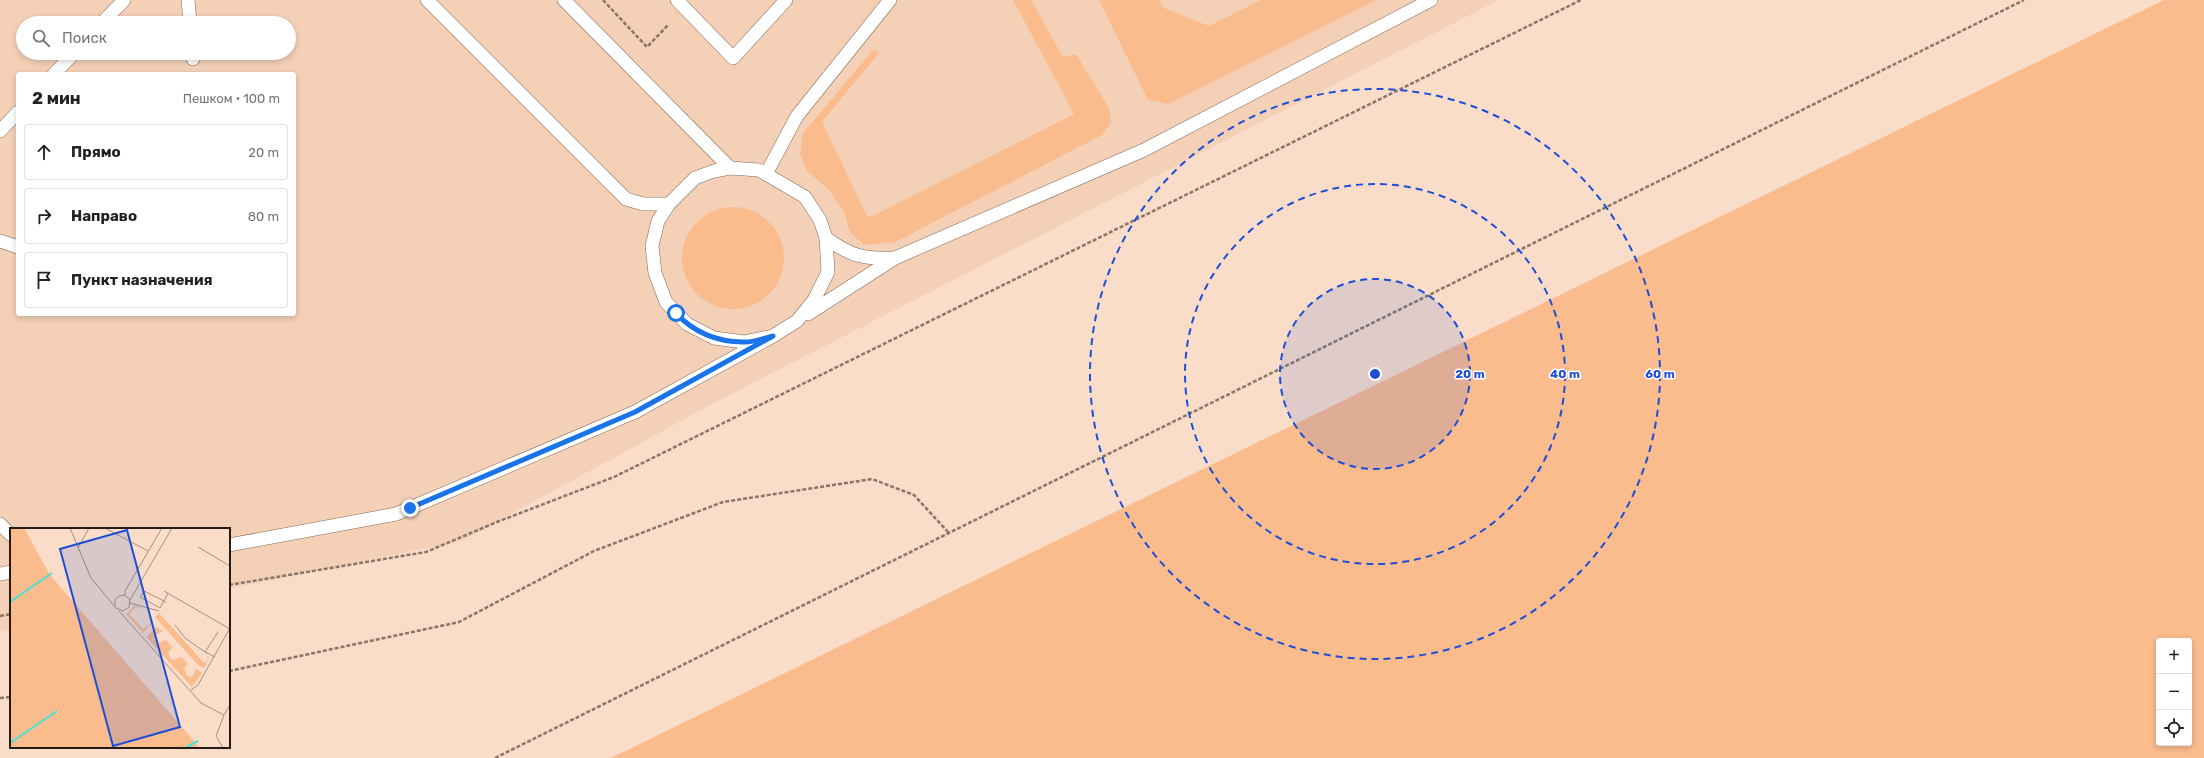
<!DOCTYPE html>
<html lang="ru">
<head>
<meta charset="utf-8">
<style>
  :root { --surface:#fff; --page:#f2f2f2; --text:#222; --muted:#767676; --line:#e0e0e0 }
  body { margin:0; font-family:Rubik,sans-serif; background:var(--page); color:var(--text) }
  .controls { position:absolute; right:12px; bottom:12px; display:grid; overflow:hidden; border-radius:4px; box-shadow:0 2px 6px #0003 }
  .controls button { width:36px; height:36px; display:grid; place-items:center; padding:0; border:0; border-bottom:1px solid var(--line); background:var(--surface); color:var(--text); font:20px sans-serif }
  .stop { position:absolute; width:12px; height:12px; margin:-9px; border:3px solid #1a73e8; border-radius:50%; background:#fff }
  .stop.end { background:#1a73e8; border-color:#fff; box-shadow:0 1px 4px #0008 }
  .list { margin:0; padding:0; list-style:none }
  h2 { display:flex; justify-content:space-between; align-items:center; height:52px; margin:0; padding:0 16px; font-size:17px }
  h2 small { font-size:13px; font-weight:400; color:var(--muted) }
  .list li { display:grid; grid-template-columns:26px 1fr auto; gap:12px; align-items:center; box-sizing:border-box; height:56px; margin:0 8px 8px; padding:0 8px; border:1px solid var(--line); border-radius:4px }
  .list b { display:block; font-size:15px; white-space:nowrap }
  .list em { font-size:13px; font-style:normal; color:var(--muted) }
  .icon { flex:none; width:22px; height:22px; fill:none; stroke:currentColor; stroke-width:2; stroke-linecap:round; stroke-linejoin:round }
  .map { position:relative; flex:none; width:2204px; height:758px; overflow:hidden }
  .search { position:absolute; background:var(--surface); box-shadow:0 2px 6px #0003; left:16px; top:16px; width:280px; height:44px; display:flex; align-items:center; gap:10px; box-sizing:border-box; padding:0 14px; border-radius:22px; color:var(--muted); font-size:15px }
  .panel { position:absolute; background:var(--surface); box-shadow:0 2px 6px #0003; left:16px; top:72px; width:280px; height:244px; border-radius:4px }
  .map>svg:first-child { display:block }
  .built { fill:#f4d0b7; fill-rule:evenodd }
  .green { fill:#fabb8d; fill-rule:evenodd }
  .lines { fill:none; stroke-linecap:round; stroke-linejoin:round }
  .lane-casing { stroke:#826957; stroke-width:14 }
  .path { stroke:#897668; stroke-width:2.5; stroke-dasharray:4 2; stroke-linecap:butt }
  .lane { stroke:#fff; stroke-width:13 }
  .route { stroke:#1a73e8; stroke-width:5 }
  .ring { fill:none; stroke:#1d4ed8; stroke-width:2; stroke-dasharray:7 5 }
  .inset-river { fill:none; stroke:#46e3d5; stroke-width:2 }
  .inset-road { fill:none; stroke:#a58f80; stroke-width:1 }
  .view { fill:#1d4ed8; fill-opacity:0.15; stroke:#1d4ed8; stroke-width:2 }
  .inset-edge { fill:none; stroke:#261b14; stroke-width:2 }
  .centre { fill:#1d4ed8; stroke:#fff; stroke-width:2 }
  .ring-label { font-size:12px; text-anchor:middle; font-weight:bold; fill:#1d4ed8; stroke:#fff; stroke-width:3; stroke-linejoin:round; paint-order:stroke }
</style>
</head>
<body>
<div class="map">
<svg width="2204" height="758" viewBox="0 0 2204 758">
  <rect width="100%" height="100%" fill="#faddc8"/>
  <!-- built -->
  <path class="built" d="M0,0H1499L714,403L462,541L229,589V529H11V630L0,632ZM23,23H289V53H23ZM18,74H294V314H18Z"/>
  <!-- green -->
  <g class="green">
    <polygon points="1013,0 1031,0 1063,57 1076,54 1109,108 1111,123 1102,135 895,242 864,245 850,232 844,212 828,189 807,171 800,154 803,133 874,49 879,53 822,122 867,216 871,217 1074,114"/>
    <polygon points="1099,0 1159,0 1164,8 1209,26 1261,0 1376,0 1168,104 1148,100"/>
    <path d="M2164,0H2204V758H611ZM2159,641H2189V743H2159Z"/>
    <circle cx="733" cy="258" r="51"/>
  </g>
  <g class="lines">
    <!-- lane casing -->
    <g class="lane-casing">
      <g id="lane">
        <polyline points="188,0 190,23"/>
        <polyline points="427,0 626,199 643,204 669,204"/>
        <polyline points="564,0 730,168"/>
        <polyline points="677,0 733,58 786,0"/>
        <polyline points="102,23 124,0"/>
        <polyline points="193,53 193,59"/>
        <polyline points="54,74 74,53"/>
        <polyline points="0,131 18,112"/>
        <polyline points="766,174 797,116 890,0"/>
        <path d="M826,238C852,257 864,259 895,258"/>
        <polyline points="0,241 18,247"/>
        <polyline points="808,314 895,258 1144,150 1431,0"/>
        <polyline points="0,524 11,535"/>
        <polyline points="229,545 396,514 635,412 773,336 797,321 814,300 828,272 826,238 820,220 805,197 766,174 759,170 730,168 714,171 695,178 669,204 658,221 652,246 655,273 666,302 687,324 714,338 744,342 773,336"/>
        <polyline points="0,574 11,572"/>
      </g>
    </g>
    <!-- path -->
    <g class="path">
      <polyline points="603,0 647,47 669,24"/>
      <polyline points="229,585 426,552 497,522 614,477 1581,0"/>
      <polyline points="0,616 11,614"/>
      <polyline points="229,671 459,622 594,551 723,502 872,479 914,495 949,533"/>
      <polyline points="0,698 11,697"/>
      <polyline points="495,758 2024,0"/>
    </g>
    <!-- lane -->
    <use href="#lane" class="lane"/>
  </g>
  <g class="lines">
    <!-- route -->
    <path class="route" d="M410,508L635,412L773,336C764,338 753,343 743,342C717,342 693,332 676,313"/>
  </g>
  <!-- distance rings -->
  <circle cx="1375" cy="374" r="95" fill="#1d4ed8" fill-opacity=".12"/>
  <g class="ring">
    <circle cx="1375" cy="374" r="95"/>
    <circle cx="1375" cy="374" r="190"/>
    <circle cx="1375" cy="374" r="285"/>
  </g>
  <!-- overview -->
  <g transform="translate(10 528)">
    <rect width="220" height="220" fill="#faddc8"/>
    <path d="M0,0H14L40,47L190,220H0ZM125,77L134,82L126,79L119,86L133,101L144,93L133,105L116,86ZM149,85L194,135L198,131L197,128L199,129L194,140L188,137L145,89ZM146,99L153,103L145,107L144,111L148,115L156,112L163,120L159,123V128L162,132L171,129L178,136L174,140L177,148L182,149L186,141L192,145L182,159L136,109Z" fill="#fabb8d"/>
    <path class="inset-river" d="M0,74L42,45M0,215L47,183M175,220L188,213"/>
    <path class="inset-road" d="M60,0L81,50L106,80L113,83L119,79L120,72L162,0M95,0L138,23M188,19L220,38M68,20L79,0M154,63L220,101M115,67V63L152,0M120,75L149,83M156,75L154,73L134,63L130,69L150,80L154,73L158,65M105,78V72L109,68L115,67L120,72M109,83L191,175L214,187L220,177M165,97L175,110L195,124M205,129L195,124L208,104M181,162L188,157L220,100M213,220L206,208L214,187"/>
    <path class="view" d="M117,2L170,199L103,218L50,21Z"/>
    <rect width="220" height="220" class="inset-edge"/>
  </g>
  <circle cx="1375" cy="374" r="6" class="centre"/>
  <g class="ring-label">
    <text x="1470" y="378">20 m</text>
    <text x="1565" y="378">40 m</text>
    <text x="1660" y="378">60 m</text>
  </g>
</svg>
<div class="controls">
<button>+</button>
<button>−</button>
<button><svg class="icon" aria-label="locate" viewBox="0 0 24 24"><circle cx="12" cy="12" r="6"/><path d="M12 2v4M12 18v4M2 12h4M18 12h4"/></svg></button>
</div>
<div class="stop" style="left:676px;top:313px"></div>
<div class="stop end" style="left:410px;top:508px"></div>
<div class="search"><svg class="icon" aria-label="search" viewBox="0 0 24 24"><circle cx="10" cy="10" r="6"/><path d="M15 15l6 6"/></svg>Поиск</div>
<section class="panel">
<h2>2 мин<small>Пешком · 100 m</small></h2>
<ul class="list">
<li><svg class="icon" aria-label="ahead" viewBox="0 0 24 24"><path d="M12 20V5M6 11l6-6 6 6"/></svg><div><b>Прямо</b></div><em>20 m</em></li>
<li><svg class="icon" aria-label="right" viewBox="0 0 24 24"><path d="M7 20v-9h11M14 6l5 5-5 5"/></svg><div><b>Направо</b></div><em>80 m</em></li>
<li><svg class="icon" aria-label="arrive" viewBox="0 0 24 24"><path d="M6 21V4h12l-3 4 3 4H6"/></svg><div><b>Пункт назначения</b></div></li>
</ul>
</section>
</div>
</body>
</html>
